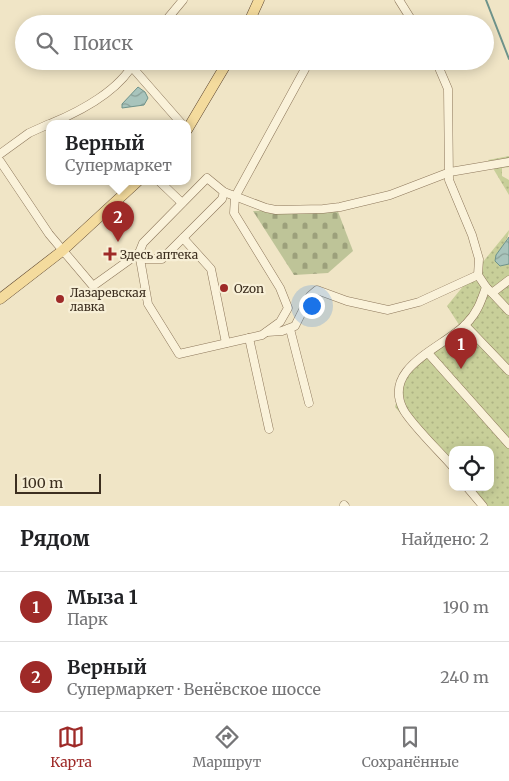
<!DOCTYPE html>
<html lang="ru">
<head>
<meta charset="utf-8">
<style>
  :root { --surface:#fff; --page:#f6f6f6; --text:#202124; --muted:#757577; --line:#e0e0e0; --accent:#9e2a28 }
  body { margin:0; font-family:Merriweather,serif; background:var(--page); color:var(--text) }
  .controls { position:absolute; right:15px; bottom:15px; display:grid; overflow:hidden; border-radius:10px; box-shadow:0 2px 12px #0003 }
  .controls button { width:45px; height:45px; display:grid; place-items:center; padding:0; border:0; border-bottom:1px solid var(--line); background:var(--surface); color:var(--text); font:25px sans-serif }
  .scale { position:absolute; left:15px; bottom:12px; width:86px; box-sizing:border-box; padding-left:5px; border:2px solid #3c2e1f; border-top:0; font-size:14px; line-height:18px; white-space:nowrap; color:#3c2e1f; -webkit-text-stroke:4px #f7efd6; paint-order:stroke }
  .you { position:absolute; left:311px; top:305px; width:18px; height:18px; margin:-12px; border:4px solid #fff; border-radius:50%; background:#1a73e8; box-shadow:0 0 0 8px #1a73e833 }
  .badge { display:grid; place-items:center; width:32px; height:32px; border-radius:50%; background:var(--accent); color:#fff; font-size:16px; font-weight:700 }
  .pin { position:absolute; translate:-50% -41px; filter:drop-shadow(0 1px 2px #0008) }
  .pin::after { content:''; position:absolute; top:26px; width:18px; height:15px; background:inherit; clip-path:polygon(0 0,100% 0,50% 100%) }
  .popup { position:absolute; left:46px; top:120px; width:145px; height:65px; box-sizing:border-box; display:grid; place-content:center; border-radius:10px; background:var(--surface); filter:drop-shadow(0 1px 4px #0005); font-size:16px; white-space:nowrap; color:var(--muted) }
  .popup b { font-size:19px; color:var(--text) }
  .popup::after { content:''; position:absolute; left:50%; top:100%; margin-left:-10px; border:10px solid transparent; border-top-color:var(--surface) }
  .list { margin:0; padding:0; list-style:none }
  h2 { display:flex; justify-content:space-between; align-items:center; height:65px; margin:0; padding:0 20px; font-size:21px }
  h2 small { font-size:16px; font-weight:400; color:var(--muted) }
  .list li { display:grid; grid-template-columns:32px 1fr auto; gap:15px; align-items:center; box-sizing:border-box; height:70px; padding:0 20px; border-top:1px solid var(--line) }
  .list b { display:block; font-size:19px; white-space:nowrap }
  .list p { margin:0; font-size:16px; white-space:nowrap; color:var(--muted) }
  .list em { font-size:16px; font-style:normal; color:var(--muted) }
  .icon { flex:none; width:28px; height:28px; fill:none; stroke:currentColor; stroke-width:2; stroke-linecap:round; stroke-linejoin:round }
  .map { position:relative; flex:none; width:509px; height:506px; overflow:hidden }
  .search { position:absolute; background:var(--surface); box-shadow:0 2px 12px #0003; left:15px; right:15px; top:15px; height:55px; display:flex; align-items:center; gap:12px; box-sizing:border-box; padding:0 18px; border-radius:28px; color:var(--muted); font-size:19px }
  .sheet { height:205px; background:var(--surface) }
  nav { display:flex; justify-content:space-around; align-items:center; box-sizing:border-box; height:70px; border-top:1px solid var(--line); background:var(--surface); font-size:14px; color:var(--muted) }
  nav a { display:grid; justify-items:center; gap:2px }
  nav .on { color:var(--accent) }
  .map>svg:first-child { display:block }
  .cemetery { fill:url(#cemetery-stones) }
  .garden { fill:url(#garden-dots) }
  .water { fill:url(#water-waves); stroke:#6e938b }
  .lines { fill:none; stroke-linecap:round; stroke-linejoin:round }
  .stream { stroke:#6e938b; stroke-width:2 }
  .minor-casing { stroke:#8d775b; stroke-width:9 }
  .major-casing { stroke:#5b442f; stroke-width:11 }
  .minor { stroke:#faf2da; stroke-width:8 }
  .major { stroke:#f4db9d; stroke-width:10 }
  .poi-dot { fill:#9e2a28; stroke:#f7efd6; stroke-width:2 }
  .labels { text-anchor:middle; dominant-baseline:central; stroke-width:4.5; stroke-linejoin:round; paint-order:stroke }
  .poi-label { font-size:12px; fill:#3c2e1f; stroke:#f7efd6; text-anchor:start }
</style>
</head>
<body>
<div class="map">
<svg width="509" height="506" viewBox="0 0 509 506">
  <defs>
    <pattern id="cemetery-stones" width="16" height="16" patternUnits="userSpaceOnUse" patternTransform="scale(1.25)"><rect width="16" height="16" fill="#bec498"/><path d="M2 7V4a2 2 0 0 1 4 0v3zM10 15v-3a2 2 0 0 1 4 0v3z" fill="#9ca07b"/></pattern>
    <pattern id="garden-dots" width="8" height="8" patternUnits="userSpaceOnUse" patternTransform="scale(1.25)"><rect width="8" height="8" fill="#c8cf99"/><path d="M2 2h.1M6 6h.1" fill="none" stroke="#adb283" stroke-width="1.8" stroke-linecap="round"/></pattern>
    <pattern id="water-waves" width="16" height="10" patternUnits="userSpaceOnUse" patternTransform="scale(1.25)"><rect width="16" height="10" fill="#a8c4bc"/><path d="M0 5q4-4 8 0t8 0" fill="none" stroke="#8aa098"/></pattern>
  </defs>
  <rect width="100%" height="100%" fill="#f0e5c6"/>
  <!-- cemetery -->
  <polygon class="cemetery" points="337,209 353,251 328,273 294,275 253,211"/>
  <!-- garden -->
  <g class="garden">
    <polygon points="509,156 509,167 502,168 502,176 509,180 509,195 488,160"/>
    <path d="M509,230C509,242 497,249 495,261L500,265L509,264V506H484L467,487H490V450H453V472L395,407L402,381L424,357L463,331L447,306Z"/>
  </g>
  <!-- water -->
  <g class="water">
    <polygon points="138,87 145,92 148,98 144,105 122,108 122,104"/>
    <polygon points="509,237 509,264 500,266 495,261 496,255"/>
  </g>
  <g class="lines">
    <!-- stream -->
    <polyline class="stream" points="486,0 509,59"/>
    <!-- minor casing -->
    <g class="minor-casing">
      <g id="minor">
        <polyline points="399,0 414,24"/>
        <polyline points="163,24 183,0"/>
        <path d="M436,61L448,89L449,180L472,235L479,259L478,275L486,287C481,302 477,313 466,324C443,348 382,367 403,409C410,423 441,453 453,467"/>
        <polyline points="132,67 181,123"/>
        <path d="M52,123C81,111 120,90 135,61"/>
        <polyline points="0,154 29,133 49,124"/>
        <polyline points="0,161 49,234 93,286 139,253 148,304 179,354 262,335 280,322 288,308 280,288 234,213 235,197 305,69"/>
        <polyline points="159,181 182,203"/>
        <polyline points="183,238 211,269 226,343"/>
        <polyline points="139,253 143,243 207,178 224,192 266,208 276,210 323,209 340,207 390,195 450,172 509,162"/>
        <polyline points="140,259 162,259 222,199 224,192"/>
        <polyline points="486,287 492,293 509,280"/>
        <polyline points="492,293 509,311"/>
        <polyline points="465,325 509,371"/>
        <polyline points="290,329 309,403"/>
        <polyline points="267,332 282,331 295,326 310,296 317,290 347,301 388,310 419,302 478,275"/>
        <polyline points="249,338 269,429"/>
        <polyline points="428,353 509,444"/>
        <polyline points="467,487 483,506"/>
        <polyline points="344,505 345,506"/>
      </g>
    </g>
    <!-- major casing -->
    <g class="major-casing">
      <g id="major">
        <polyline points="248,24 259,0"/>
        <polyline points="187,130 228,61"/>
        <polyline points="0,299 62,251 138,181"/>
      </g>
    </g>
    <!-- minor -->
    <use href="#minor" class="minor"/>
    <!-- major -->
    <use href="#major" class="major"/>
  </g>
  <!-- markers -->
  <g class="poi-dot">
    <path d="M107.5 246.5h5v5h5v5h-5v5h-5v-5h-5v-5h5z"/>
    <circle cx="224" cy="288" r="5"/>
    <circle cx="60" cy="299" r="5"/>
  </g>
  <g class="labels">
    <!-- poi labels -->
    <g class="poi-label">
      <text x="120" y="254">Здесь аптека</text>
      <text x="234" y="288">Ozon</text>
      <text x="70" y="292">Лазаревская<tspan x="70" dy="14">лавка</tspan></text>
    </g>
  </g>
</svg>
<div class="controls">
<button><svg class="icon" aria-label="locate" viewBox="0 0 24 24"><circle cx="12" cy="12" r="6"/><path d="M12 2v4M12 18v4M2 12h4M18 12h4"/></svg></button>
</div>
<div class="scale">100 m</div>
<div class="you"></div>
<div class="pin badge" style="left:461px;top:369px">1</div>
<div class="pin badge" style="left:118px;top:242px">2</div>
<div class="popup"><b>Верный</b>Супермаркет</div>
<div class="search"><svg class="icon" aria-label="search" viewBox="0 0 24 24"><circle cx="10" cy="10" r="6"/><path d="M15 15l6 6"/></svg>Поиск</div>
</div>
<section class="sheet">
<h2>Рядом<small>Найдено: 2</small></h2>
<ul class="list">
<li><span class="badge">1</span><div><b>Мыза 1</b><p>Парк</p></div><em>190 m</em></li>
<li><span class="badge">2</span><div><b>Верный</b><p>Супермаркет · Венёвское шоссе</p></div><em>240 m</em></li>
</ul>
</section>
<nav>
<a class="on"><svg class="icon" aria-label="map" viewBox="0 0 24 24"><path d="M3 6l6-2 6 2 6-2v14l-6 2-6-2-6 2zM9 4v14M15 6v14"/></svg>Карта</a>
<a><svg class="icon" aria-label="directions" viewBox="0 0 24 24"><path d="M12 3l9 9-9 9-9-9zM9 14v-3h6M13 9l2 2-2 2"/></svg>Маршрут</a>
<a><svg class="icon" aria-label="saved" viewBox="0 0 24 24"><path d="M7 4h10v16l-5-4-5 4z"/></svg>Сохранённые</a>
</nav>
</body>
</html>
